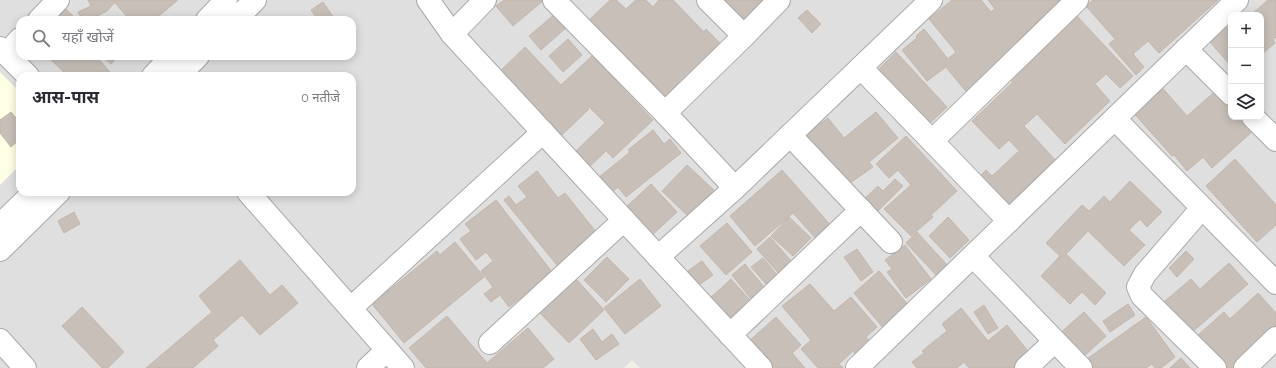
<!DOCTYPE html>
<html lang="hi">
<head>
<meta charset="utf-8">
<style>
  :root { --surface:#fff; --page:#f2f2f3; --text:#2b2b33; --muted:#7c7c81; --line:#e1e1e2 }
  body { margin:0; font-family:Raleway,"Noto Sans Devanagari",sans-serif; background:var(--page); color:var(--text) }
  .controls { position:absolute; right:12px; top:12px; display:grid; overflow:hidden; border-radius:8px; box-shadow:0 2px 10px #0003 }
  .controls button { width:36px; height:36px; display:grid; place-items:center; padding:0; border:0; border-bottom:1px solid var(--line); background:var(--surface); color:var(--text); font:20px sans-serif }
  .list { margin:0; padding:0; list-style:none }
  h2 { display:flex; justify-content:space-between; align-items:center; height:52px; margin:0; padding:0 16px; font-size:17px }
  h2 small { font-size:13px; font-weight:400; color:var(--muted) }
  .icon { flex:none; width:22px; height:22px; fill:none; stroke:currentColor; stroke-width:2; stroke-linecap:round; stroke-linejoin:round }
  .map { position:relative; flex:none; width:1276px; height:368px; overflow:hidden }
  .search { position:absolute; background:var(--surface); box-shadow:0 2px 10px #0003; left:16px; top:16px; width:340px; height:44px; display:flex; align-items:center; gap:10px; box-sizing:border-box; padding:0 14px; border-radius:12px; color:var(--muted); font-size:15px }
  .panel { position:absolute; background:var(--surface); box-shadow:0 2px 10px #0003; left:16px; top:72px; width:340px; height:124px; border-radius:12px }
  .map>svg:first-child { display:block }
  .residential { fill:#e0dfdf; fill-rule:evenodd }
  .education { fill:#ffffe5 }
  .building { fill:#c7bfb8; stroke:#c4b6ab }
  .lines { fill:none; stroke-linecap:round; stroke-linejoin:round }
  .minor-casing { stroke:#a9a9a9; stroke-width:24 }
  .tertiary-casing { stroke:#a9a9a9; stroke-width:24 }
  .minor { stroke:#fff; stroke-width:22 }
  .tertiary { stroke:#fff; stroke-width:22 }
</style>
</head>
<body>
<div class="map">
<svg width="1276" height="368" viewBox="0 0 1276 368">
  <rect width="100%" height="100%" fill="#f2efe9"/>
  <!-- residential -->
  <path class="residential" d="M0,0H1276V368H640L632,360L624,368H0ZM1231,15H1261V117H1231ZM20,20H352V56H20ZM20,76H352V192H20Z"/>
  <!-- education -->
  <polygon class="education" points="0,72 20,92 20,165 0,185"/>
  <!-- building -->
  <g class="building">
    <polygon points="88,0 117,0 107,11 90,20 82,20 78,12 91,6"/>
    <polygon points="118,0 178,0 154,20 130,20 115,3"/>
    <polygon points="504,0 544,0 513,26 496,6"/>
    <polygon points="610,0 616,0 626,9 636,0 646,0 653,7 659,0 673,0 704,32 706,29 724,47 669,102 585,24"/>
    <polygon points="712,0 768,0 741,30"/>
    <polygon points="952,0 981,0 991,12 995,9 988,0 1064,0 1065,1 1019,39 1022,43 968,94 946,67 927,81 902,50 917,38 916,36 924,29 948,59 956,52 929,19"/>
    <polygon points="1093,0 1218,0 1159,53 1148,41 1133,54 1144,67 1136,75 1109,44 1115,39 1086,6"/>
    <polygon points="1268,0 1276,0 1276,37 1273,40 1275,43 1262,54 1261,15 1251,15"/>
    <polygon points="323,2 334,18 331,20 318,20 311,10"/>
    <polygon points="60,3 77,20 57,20 50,13"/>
    <polygon points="807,10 821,24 812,33 798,18"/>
    <polygon points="555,14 567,27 541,50 529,36"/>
    <polygon points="1077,16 1133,76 1120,88 1106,74 1095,84 1110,101 1065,144 1037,114 1024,126 1057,162 1012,206 980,176 986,170 992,176 1019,151 1009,140 999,149 972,121 1013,82 1010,79"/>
    <polygon points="1231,24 1231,66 1210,42"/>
    <polygon points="568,39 582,55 563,72 549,56"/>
    <polygon points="525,47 561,85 592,56 653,120 613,158 606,151 590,166 576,151 605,123 588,106 587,107 589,109 562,135 509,80 495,76"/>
    <polygon points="896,52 947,107 929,124 878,70"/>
    <polygon points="47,56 96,56 111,73 107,76 68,76"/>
    <polygon points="102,56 119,56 111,64"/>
    <polygon points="1159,84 1187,116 1218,89 1231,104 1231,117 1243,117 1254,130 1212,168 1203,157 1187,171 1174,155 1172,156 1130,109"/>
    <polygon points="11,112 20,123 20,139 11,147 0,133 0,120"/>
    <polygon points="876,112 898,138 869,162 873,167 850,183 805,135 828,118 844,138"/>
    <polygon points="653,130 664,144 670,139 681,153 626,197 618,187 610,194 598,178 630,152 628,150"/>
    <polygon points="906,136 957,191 931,215 933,217 911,236 884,209 911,185 898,170 889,178 876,164"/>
    <polygon points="1235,159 1276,205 1276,225 1257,242 1206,186"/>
    <polygon points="687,165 717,193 692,220 662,191"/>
    <polygon points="782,170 833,228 818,241 793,213 755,246 730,216"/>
    <polygon points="537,171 558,198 565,193 597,233 569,255 573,259 560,269 504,200 509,196 516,205 527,197 518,186"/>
    <polygon points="895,179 903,186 875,214 862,201 878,186 883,191"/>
    <polygon points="1130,181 1162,212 1147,227 1140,219 1129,230 1145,245 1124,266 1088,231 1066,254 1106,293 1095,305 1082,292 1070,304 1041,276 1060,256 1046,243 1082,205 1089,211 1104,196 1110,202"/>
    <polygon points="651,184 677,212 650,237 624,209"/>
    <polygon points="496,200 553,273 509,307 500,295 491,302 484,294 493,287 481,271 493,261 486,252 476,260 460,239 471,231 465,224"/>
    <polygon points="74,212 80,224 64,233 58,221"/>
    <polygon points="789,217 811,238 793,256 771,236"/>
    <polygon points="948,217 969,240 950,258 929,236"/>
    <polygon points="727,223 752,252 726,275 700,246"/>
    <polygon points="917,232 949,267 938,277 906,243"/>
    <polygon points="770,237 794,264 781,276 757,249"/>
    <polygon points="455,242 484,277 404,343 372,304 437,251 440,255"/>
    <polygon points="905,245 931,279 906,298 887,272 892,269 885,260"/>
    <polygon points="857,249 873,272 861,281 844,257"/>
    <polygon points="1186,251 1194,259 1177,277 1169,268"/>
    <polygon points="607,257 629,279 606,302 584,280"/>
    <polygon points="763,258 777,275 766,284 751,267"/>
    <polygon points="240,260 270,295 282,285 298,303 260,335 242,315 213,340 218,346 193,368 146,368 212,312 199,296"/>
    <polygon points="702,261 713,275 699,285 688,271"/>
    <polygon points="1229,263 1248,284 1191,333 1164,302 1191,279 1200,289"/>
    <polygon points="745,264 769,293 755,304 732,275"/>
    <polygon points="879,271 910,307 884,329 854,293"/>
    <polygon points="576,279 604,310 569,343 540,313"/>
    <polygon points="640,279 661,306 625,334 604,308"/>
    <polygon points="731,279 756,307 733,327 709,299"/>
    <polygon points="810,284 834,311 851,297 877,327 866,337 872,344 858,357 853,351 839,364 843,368 818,368 801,349 811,340 782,306"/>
    <polygon points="1258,293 1276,313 1276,329 1233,368 1228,368 1209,348 1197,336 1224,312 1230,319"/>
    <polygon points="1128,304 1135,315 1110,332 1103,321"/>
    <polygon points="984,305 998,328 988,334 974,312"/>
    <polygon points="82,307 124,352 108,368 102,368 62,326"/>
    <polygon points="961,308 988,341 1007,325 1031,355 1019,368 969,368 964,362 957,368 917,368 912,362 924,353 922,351 947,331 942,324"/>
    <polygon points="1084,312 1106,336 1080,360 1058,335"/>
    <polygon points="447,316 487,363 528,328 554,359 543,368 426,368 409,348"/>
    <polygon points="776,317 801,345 792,353 805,368 769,368 747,343"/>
    <polygon points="1146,317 1175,357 1161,368 1155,368 1152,364 1146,368 1094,368 1087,359"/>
    <polygon points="593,329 602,342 612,334 619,344 596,360 580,339"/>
    <polygon points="1181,358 1190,368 1170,368"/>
  </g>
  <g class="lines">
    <!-- minor casing -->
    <g class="minor-casing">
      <g id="minor">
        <polyline points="428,0 452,34 761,368"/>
        <polyline points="554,0 665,113"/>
        <polyline points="708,0 744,36 779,0"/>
        <polyline points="39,20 58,0"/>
        <polyline points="452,34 485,0"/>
        <polyline points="744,36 665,113 735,188 931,0"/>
        <polyline points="0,48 28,76"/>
        <polyline points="1186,49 1231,94"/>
        <polyline points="6,54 20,39"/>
        <polyline points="861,68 932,141"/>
        <polyline points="1253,117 1276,140"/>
        <polyline points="1115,119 1276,283"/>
        <polyline points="790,135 891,242"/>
        <polyline points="248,192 403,368"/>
        <polyline points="1202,208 1145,274 1138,287 1142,296 1215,368"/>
        <polyline points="1009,221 932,141 1077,0"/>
        <polyline points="973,256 1081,368"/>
        <polyline points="658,257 735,188"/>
        <polyline points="351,308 543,132"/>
        <polyline points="730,335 861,210"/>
        <polyline points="0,340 25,368"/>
        <polyline points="490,343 624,220"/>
        <polyline points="368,368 387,350"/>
        <polyline points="857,368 1237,0"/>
        <polyline points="1026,368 1055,341"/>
        <polyline points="1245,368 1276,338"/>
      </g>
    </g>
    <!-- tertiary casing -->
    <g class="tertiary-casing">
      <g id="tertiary">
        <polyline points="207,20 226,0"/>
        <polyline points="235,20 255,0"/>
        <polyline points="153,76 172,56"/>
        <polyline points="178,76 198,56"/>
        <polyline points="0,225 34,192"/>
        <polyline points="0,250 59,192"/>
      </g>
    </g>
    <!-- minor -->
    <use href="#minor" class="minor"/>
    <!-- tertiary -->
    <use href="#tertiary" class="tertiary"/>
  </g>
</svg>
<div class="controls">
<button>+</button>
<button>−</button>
<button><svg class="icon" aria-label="layers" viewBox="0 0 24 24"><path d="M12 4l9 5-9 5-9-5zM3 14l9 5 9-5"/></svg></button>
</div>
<div class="search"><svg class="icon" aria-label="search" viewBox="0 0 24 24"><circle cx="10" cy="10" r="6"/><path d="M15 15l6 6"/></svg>यहाँ खोजें</div>
<section class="panel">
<h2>आस-पास<small>0 नतीजे</small></h2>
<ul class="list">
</ul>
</section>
</div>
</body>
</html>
